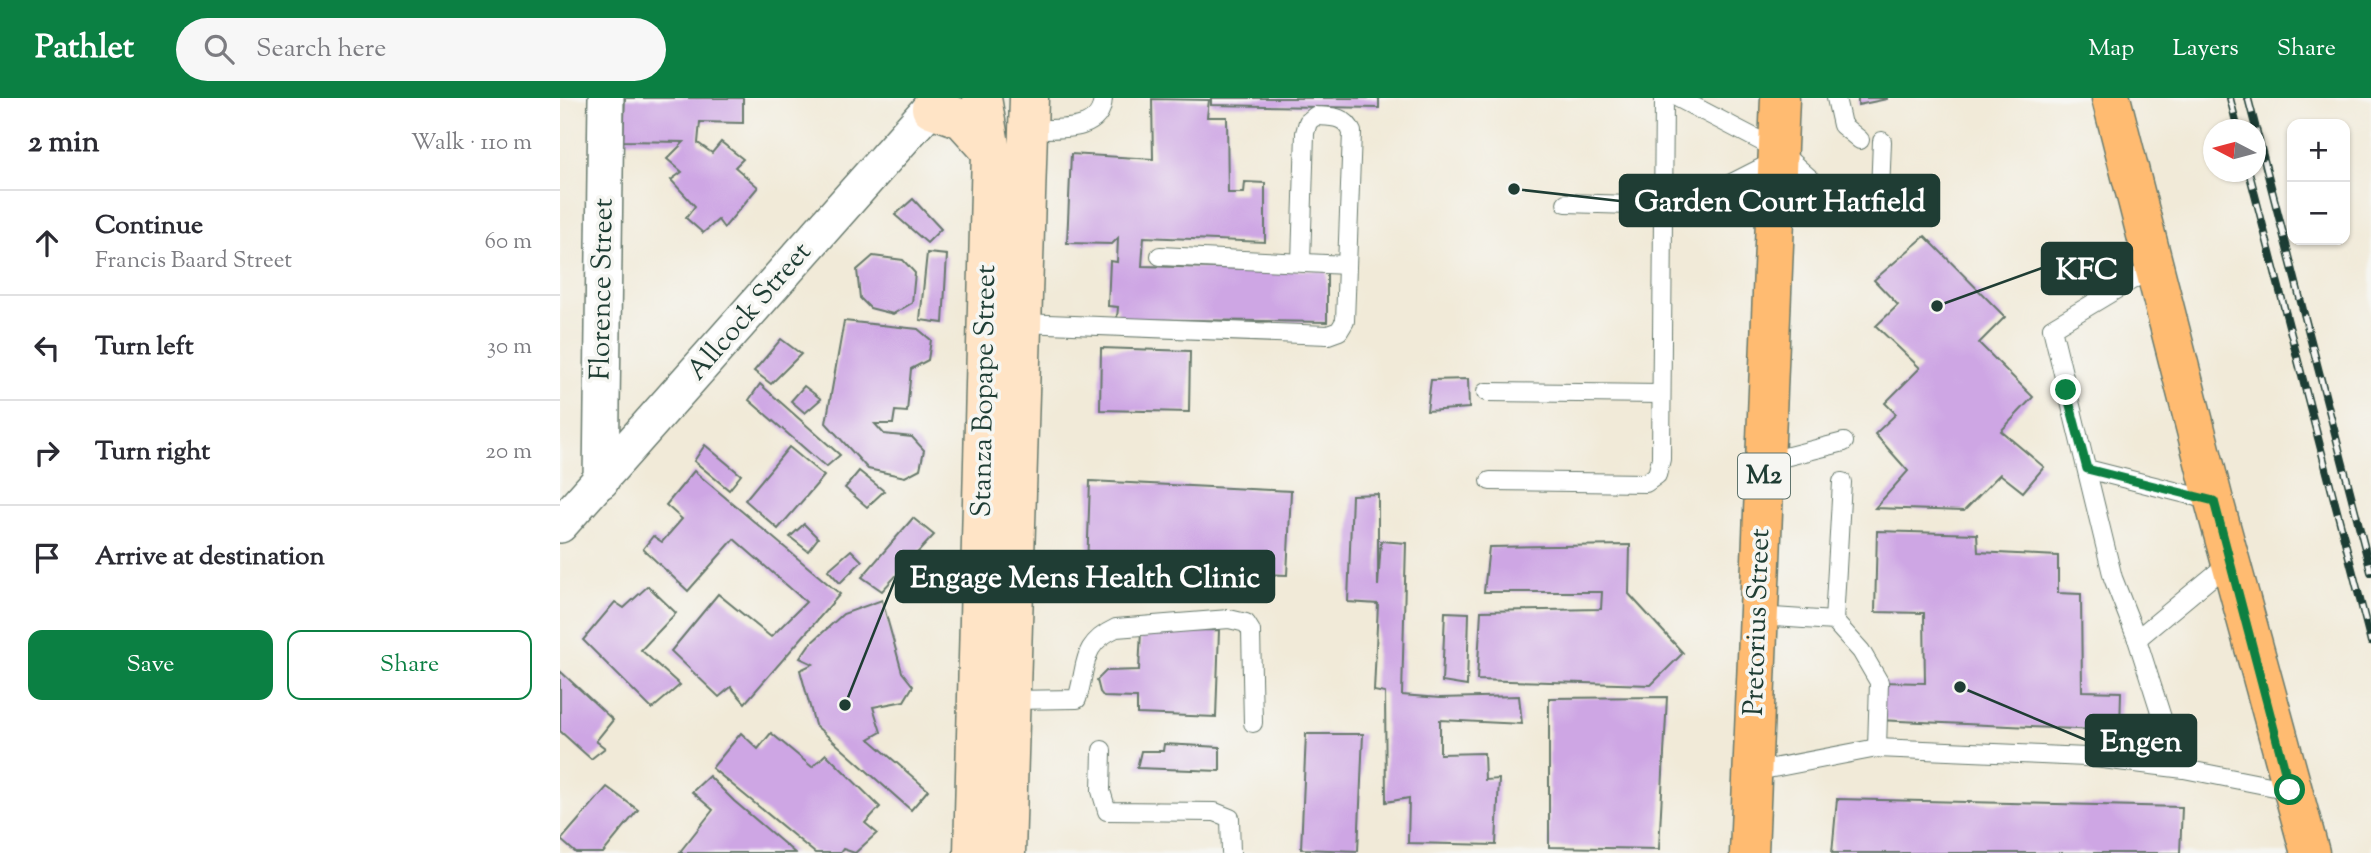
<!DOCTYPE html>
<html lang="en">
<head>
<meta charset="utf-8">
<style>
  :root { --surface:#fff; --page:#f7f7f7; --text:#2b2b33; --muted:#7c7c81; --line:#e1e1e2; --accent:#0b8043 }
  body { margin:0; font-family:"Sorts Mill Goudy",serif; background:var(--page); color:var(--text) }
  .controls { position:absolute; right:21px; top:21px; display:grid; overflow:hidden; border-radius:14px; box-shadow:0 2px 5px #0004 }
  .controls button { width:63px; height:63px; display:grid; place-items:center; padding:0; border:0; border-bottom:2px solid var(--line); background:var(--surface); color:var(--text); font:35px sans-serif }
  .compass { position:absolute; left:1643px; top:21px; width:63px; height:63px; border-radius:50%; background:var(--surface); box-shadow:0 2px 5px #0004; rotate:276deg }
  .stop { position:absolute; width:21px; height:21px; margin:-16px; border:5px solid #0b8043; border-radius:50%; background:#fff }
  .stop.end { background:#0b8043; border-color:#fff; box-shadow:0 2px 7px #0008 }
  .list { margin:0; padding:0; list-style:none }
  h2 { display:flex; justify-content:space-between; align-items:center; height:91px; margin:0; padding:0 28px; font-size:30px }
  h2 small { font-size:23px; font-weight:400; color:var(--muted) }
  .list li { display:grid; grid-template-columns:46px 1fr auto; gap:21px; align-items:center; box-sizing:border-box; height:105px; padding:0 28px; border-top:2px solid var(--line) }
  .list b { display:block; font-size:26px; white-space:nowrap }
  .list p { margin:0; font-size:23px; white-space:nowrap; color:var(--muted) }
  .list em { font-size:23px; font-style:normal; color:var(--muted) }
  .actions { display:flex; gap:14px; padding:21px 28px }
  .actions a { flex:1; padding:16px 0; border:2px solid var(--accent); border-radius:14px; text-align:center; font-size:24px; color:var(--accent) }
  .actions .main { background:var(--accent); color:#fff }
  .icon { flex:none; width:38px; height:38px; fill:none; stroke:currentColor; stroke-width:2; stroke-linecap:round; stroke-linejoin:round }
  .map { position:relative; flex:none; width:1811px; height:755px; overflow:hidden }
  header { display:flex; align-items:center; gap:42px; box-sizing:border-box; height:98px; padding:0 35px; background:var(--accent); color:#fff }
  header strong { font-size:33px }
  nav { display:flex; gap:38px; margin-inline-start:auto; font-size:24px }
  .search { width:490px; height:63px; background:var(--page); display:flex; align-items:center; gap:18px; box-sizing:border-box; padding:0 24px; border-radius:38px; color:var(--muted); font-size:26px }
  main { display:flex }
  aside { flex:1; background:var(--surface) }
  .map>svg:first-child { display:block }
  .building { fill:#cea6e4 }
  .lines { fill:none; stroke-linecap:round; stroke-linejoin:round }
  .lane-casing { stroke:#687a6d; stroke-width:20 }
  .street-casing { stroke:#687a6d; stroke-width:38 }
  .secondary-casing { stroke:#687a6d; stroke-width:41 }
  .primary-casing { stroke:#687a6d; stroke-width:41 }
  .lane { stroke:#fff; stroke-width:18 }
  .street { stroke:#fff; stroke-width:35 }
  .secondary { stroke:#ffe4c6; stroke-width:38 }
  .primary { stroke:#ffbb71; stroke-width:38 }
  .rail-casing { stroke:#1f3d34; stroke-width:8 }
  .rail { stroke:#f6f6f2; stroke-width:5; stroke-dasharray:16; stroke-linecap:butt }
  .route { stroke:#0b8043; stroke-width:9 }
  .labels { text-anchor:middle; dominant-baseline:central; stroke-width:7; stroke-linejoin:round; paint-order:stroke }
  .shield { fill:#f6f6f2; stroke:#60746d; stroke-width:2 }
  .shield-label { font-size:26px; font-weight:bold; fill:#1f3d34 }
  .street-label { font-size:28px; fill:#1f3d34; stroke:#f6f6f2 }
  .leader { fill:none; stroke:#1f3d34; stroke-width:2.5 }
  .callout-dot { fill:#1f3d34; stroke:#f6f6f2; stroke-width:2.5 }
  .callout { fill:#1f3d34; stroke:#1f3d34; stroke-width:2.5 }
  .callout-label { font-size:30px; text-anchor:middle; font-weight:bold; fill:#fff }
</style>
</head>
<body>
<header>
<strong>Pathlet</strong>
<div class="search"><svg class="icon" aria-label="search" viewBox="0 0 24 24"><circle cx="10" cy="10" r="6"/><path d="M15 15l6 6"/></svg>Search here</div>
<nav><a>Map</a><a>Layers</a><a>Share</a></nav>
</header>
<main>
<aside>
<h2>2 min<small>Walk · 110 m</small></h2>
<ul class="list">
<li><svg class="icon" aria-label="ahead" viewBox="0 0 24 24"><path d="M12 20V5M6 11l6-6 6 6"/></svg><div><b>Continue</b><p>Francis Baard Street</p></div><em>60 m</em></li>
<li><svg class="icon" aria-label="left" viewBox="0 0 24 24"><path d="M17 20v-9H6M10 6l-5 5 5 5"/></svg><div><b>Turn left</b></div><em>30 m</em></li>
<li><svg class="icon" aria-label="right" viewBox="0 0 24 24"><path d="M7 20v-9h11M14 6l5 5-5 5"/></svg><div><b>Turn right</b></div><em>20 m</em></li>
<li><svg class="icon" aria-label="arrive" viewBox="0 0 24 24"><path d="M6 21V4h12l-3 4 3 4H6"/></svg><div><b>Arrive at destination</b></div></li>
</ul>
<div class="actions"><a class="main">Save</a><a>Share</a></div>
</aside>
<div class="map">
<svg width="1811" height="755" viewBox="0 0 1811 755">
  <rect width="100%" height="100%" fill="#f6f6f2"/>
  <filter id="ink" filterUnits="userSpaceOnUse"><feTurbulence type="fractalNoise" baseFrequency=".0143" numOctaves="2"/><feDisplacementMap in="SourceGraphic" scale="14" xChannelSelector="R" yChannelSelector="G"/><feConvolveMatrix kernelMatrix="1 2 1 2 8 2 1 2 1" color-interpolation-filters="sRGB"/></filter>
  <filter id="wash" filterUnits="userSpaceOnUse"><feTurbulence type="fractalNoise" baseFrequency=".00686" numOctaves="4" result="noise"/><feDisplacementMap in="SourceGraphic" scale="28" xChannelSelector="R" yChannelSelector="G"/><feGaussianBlur stdDeviation="1.57" result="paint"/><feColorMatrix in="noise" values="0 0 0 0 0 0 0 0 0 0 0 0 0 0 0 0 0 1.4 0 .05"/><feComposite in="paint" operator="in"/></filter>
  <g filter="url(#wash)">
    <rect width="100%" height="100%" fill="#f1ead8"/>
    <g id="blocks">
      <!-- building -->
      <g class="building">
        <polygon points="65,0 183,0 183,25 140,24 138,45 152,55 161,44 183,61 175,69 198,89 164,130 158,122 143,135 126,120 135,108 111,82 122,74 107,61 124,44 63,43"/>
        <polygon points="651,0 819,0 819,10 651,7"/>
        <polygon points="1298,0 1327,0 1327,1 1298,7"/>
        <polygon points="592,1 649,2 647,19 667,19 668,95 684,95 685,84 705,85 705,144 584,139 582,168 767,173 767,224 557,221 558,209 548,208 550,163 557,164 558,140 552,146 507,145 511,56 593,61"/>
        <polygon points="353,101 381,131 367,145 335,117"/>
        <polygon points="1365,138 1445,219 1419,245 1473,299 1441,333 1484,369 1463,394 1440,376 1404,413 1315,410 1348,373 1315,336 1336,316 1325,305 1360,270 1316,228 1338,207 1314,182"/>
        <polygon points="367,155 387,157 383,225 360,222"/>
        <polygon points="313,158 343,162 355,175 352,205 333,216 310,210 300,200 297,172"/>
        <polygon points="284,223 358,231 371,242 368,262 351,271 347,314 335,313 333,326 315,326 324,336 352,339 364,352 360,371 345,379 308,371 266,325"/>
        <polygon points="221,241 241,256 211,286 194,273"/>
        <polygon points="541,250 630,253 629,314 540,312"/>
        <polygon points="908,281 909,310 867,313 871,282"/>
        <polygon points="200,286 280,357 266,369 189,302"/>
        <polygon points="244,288 261,301 245,315 231,303"/>
        <polygon points="145,347 181,377 169,392 134,363"/>
        <polygon points="229,349 264,378 218,431 185,402"/>
        <polygon points="134,373 280,496 185,605 171,589 159,599 111,553 158,496 211,539 246,504 174,441 128,493 83,451 93,438 102,444 122,421 106,407"/>
        <polygon points="299,373 324,393 307,409 285,390"/>
        <polygon points="530,383 731,393 727,477 527,470"/>
        <polygon points="818,396 818,488 821,443 846,445 842,597 880,600 959,598 962,626 880,622 880,656 924,655 925,682 939,681 936,747 848,745 849,700 826,704 825,595 814,593 818,506 788,504 792,397"/>
        <polygon points="353,420 374,437 322,493 302,479"/>
        <polygon points="244,426 258,440 248,453 230,439"/>
        <polygon points="1317,433 1417,436 1418,454 1498,458 1498,495 1521,496 1522,593 1561,594 1560,633 1318,622 1319,584 1365,585 1364,515 1315,514"/>
        <polygon points="1070,447 1069,496 1123,555 1091,587 917,582 921,513 1041,511 1042,494 924,494 929,449"/>
        <polygon points="291,452 302,463 280,485 268,472"/>
        <polygon points="88,488 116,515 81,552 120,587 92,611 23,542 55,504 64,510"/>
        <polygon points="322,502 342,574 353,588 344,603 313,609 321,634 309,641 368,692 351,712 255,627 240,572 253,566 240,560 249,547 283,516"/>
        <polygon points="885,514 909,515 907,588 882,584"/>
        <polygon points="659,532 656,619 577,616 577,600 544,599 540,594 537,582 546,573 579,572 581,533"/>
        <polygon points="0,573 53,622 36,643 45,650 31,661 0,633"/>
        <polygon points="1107,599 1099,751 989,749 989,600"/>
        <polygon points="181,635 198,651 211,635 252,669 266,656 320,709 305,725 317,735 295,755 283,751 280,755 255,755 152,670"/>
        <polygon points="746,636 803,636 798,753 741,751"/>
        <polygon points="604,646 660,649 660,673 577,670 581,653 603,653"/>
        <polygon points="149,678 174,703 235,755 119,755 153,712 132,694"/>
        <polygon points="47,689 78,712 43,755 16,755 1,742"/>
        <polygon points="1277,701 1622,709 1620,755 1272,755"/>
      </g>
    </g>
  </g>
  <g filter="url(#ink)">
    <use href="#blocks" fill-opacity="0" stroke="#687a6d" stroke-width="2"/>
    <g class="lines">
      <!-- lane casing -->
      <g class="lane-casing">
        <g id="lane">
          <polyline points="1118,0 1218,52 1294,120"/>
          <polyline points="1276,0 1282,27 1300,42"/>
          <path d="M469,31C496,30 541,37 543,0"/>
          <polyline points="1006,105 1103,108"/>
          <polyline points="1103,120 1217,62"/>
          <polyline points="1319,120 1322,43"/>
          <polyline points="600,158 787,167"/>
          <polyline points="1592,170 1492,230 1553,480 1577,541 1604,626 1624,671"/>
          <path d="M462,225L768,237L779,233L785,223L792,34C785,17 771,19 755,18L748,24L745,35L741,164"/>
          <polyline points="926,294 1101,296"/>
          <polyline points="1205,364 1284,344"/>
          <polyline points="1527,371 1654,403"/>
          <polyline points="930,383 1086,385 1097,377 1101,361 1104,0"/>
          <polyline points="1198,518 1274,523 1301,553 1319,584 1317,650"/>
          <polyline points="1274,523 1282,384"/>
          <polyline points="1577,541 1671,463"/>
          <path d="M450,602L517,601C528,568 519,547 556,530L669,521L686,525L691,533L693,625"/>
          <polyline points="542,652 541,693 547,713 655,714 670,720 671,755"/>
          <polyline points="1192,674 1317,650 1526,659 1624,671 1730,692"/>
        </g>
      </g>
      <!-- street casing -->
      <g class="street-casing">
        <g id="street">
          <polyline points="41,383 46,0"/>
          <polyline points="0,427 379,0"/>
        </g>
      </g>
      <!-- secondary casing -->
      <g class="secondary-casing">
        <g id="secondary">
          <polyline points="371,10 402,21 431,53"/>
          <polyline points="413,755 431,53 422,0"/>
          <polyline points="446,755 469,0"/>
        </g>
      </g>
      <!-- primary casing -->
      <g class="primary-casing">
        <g id="primary">
          <polyline points="1551,0 1654,403 1750,755"/>
          <polyline points="1189,755 1220,0"/>
        </g>
      </g>
      <!-- lane -->
      <use href="#lane" class="lane"/>
      <!-- street -->
      <use href="#street" class="street"/>
      <!-- secondary -->
      <use href="#secondary" class="secondary"/>
      <!-- primary -->
      <use href="#primary" class="primary"/>
      <!-- rail casing -->
      <g class="rail-casing">
        <g id="rail">
          <polyline points="1670,0 1678,32"/>
          <polyline points="1688,0 1811,474"/>
          <polyline points="1689,74 1811,544"/>
        </g>
      </g>
      <!-- rail -->
      <use href="#rail" class="rail"/>
    </g>
  </g>
  <g class="lines" filter="url(#ink)">
    <!-- route -->
    <polyline class="route" points="1506,292 1527,371 1654,403 1730,692"/>
  </g>
  <g class="labels">
    <!-- shield labels -->
    <rect class="shield" x="1178" y="355.5" width="52" height="45" rx="5"/>
    <g class="shield-label">
      <text x="1204" y="378">M2</text>
    </g>
    <!-- street labels -->
    <g class="street-label">
      <text transform="translate(43 191) rotate(-89)">Florence Street</text>
      <text transform="translate(190 214) rotate(-49)">Allcock Street</text>
      <text transform="translate(425 293) rotate(-89)">Stanza Bopape Street</text>
      <text transform="translate(1198 524) rotate(-88)">Pretorius Street</text>
    </g>
  </g>
  <!-- callouts -->
  <path class="leader" d="M954 91L1060 103M1377 208L1482 170M285 607L336 479M1400 589L1526 642"/>
  <g class="callout-dot">
    <circle cx="954" cy="91" r="7"/>
    <circle cx="1377" cy="208" r="7"/>
    <circle cx="285" cy="607" r="7"/>
    <circle cx="1400" cy="589" r="7"/>
  </g>
  <g class="callout">
    <rect x="1060" y="77" width="319" height="51" rx="7"/>
    <rect x="1482" y="145" width="90" height="51" rx="7"/>
    <rect x="336" y="453" width="378" height="51" rx="7"/>
    <rect x="1526" y="617" width="110" height="51" rx="7"/>
  </g>
  <g class="callout-label">
    <text x="1220" y="113">Garden Court Hatfield</text>
    <text x="1527" y="181">KFC</text>
    <text x="525" y="489">Engage Mens Health Clinic</text>
    <text x="1581" y="653">Engen</text>
  </g>
</svg>
<div class="controls">
<button>+</button>
<button>−</button>
</div>
<svg class="compass" viewBox="-18 -18 36 36"><path d="M0-13l5 13h-10z" fill="#e53935"/><path d="M0 13l5-13h-10z" fill="#7c7c81"/></svg>
<div class="stop" style="left:1730px;top:692px"></div>
<div class="stop end" style="left:1506px;top:292px"></div>
</div>
</main>
</body>
</html>
